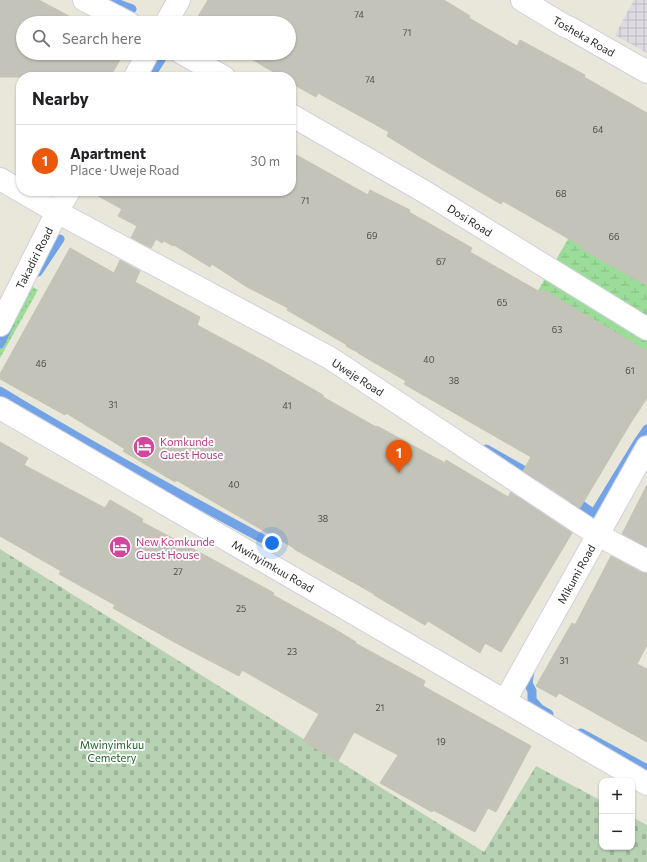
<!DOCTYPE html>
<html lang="en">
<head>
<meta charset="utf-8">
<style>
  :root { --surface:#fff; --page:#f6f6f6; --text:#202124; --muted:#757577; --line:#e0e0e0; --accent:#ea580c }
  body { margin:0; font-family:Commissioner,sans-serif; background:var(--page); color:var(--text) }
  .controls { position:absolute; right:12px; bottom:12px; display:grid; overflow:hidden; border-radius:8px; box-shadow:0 1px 3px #0004 }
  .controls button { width:36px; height:36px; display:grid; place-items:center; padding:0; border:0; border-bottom:1px solid var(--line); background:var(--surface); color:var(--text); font:20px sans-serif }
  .you { position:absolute; left:272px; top:543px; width:14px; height:14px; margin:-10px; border:3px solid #fff; border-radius:50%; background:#1a73e8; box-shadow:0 0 0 6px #1a73e833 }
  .badge { display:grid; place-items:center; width:26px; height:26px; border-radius:50%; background:var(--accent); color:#fff; font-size:13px; font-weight:700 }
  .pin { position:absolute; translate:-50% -33px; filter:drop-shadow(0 1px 2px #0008) }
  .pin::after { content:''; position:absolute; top:21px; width:14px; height:12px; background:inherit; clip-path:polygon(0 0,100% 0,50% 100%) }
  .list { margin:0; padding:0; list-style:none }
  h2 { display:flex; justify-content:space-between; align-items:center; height:52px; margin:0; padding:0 16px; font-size:17px }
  h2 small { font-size:13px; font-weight:400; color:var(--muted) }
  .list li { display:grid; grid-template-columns:26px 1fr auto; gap:12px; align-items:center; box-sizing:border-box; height:72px; padding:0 16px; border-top:1px solid var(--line) }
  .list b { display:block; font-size:15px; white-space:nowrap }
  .list p { margin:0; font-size:13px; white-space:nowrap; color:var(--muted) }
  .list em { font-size:13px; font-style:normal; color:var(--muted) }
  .icon { flex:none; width:22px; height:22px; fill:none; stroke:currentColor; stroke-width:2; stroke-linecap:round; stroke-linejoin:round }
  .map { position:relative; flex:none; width:647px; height:862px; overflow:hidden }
  .search { position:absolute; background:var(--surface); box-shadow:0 1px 3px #0004; left:16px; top:16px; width:280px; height:44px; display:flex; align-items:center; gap:10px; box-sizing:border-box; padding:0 14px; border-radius:22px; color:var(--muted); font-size:15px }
  .panel { position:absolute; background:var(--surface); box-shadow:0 1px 3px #0004; left:16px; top:72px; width:280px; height:124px; border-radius:16px }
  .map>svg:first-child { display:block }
  .industrial { fill:url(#industrial-grid) }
  .green { fill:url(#green-dots) }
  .wetland { fill:url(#wetland-marsh) }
  .cemetery { fill:url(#cemetery-stones) }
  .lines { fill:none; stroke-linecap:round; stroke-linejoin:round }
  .stream { stroke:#71a3e6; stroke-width:9 }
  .building { fill:#c4c3b9; stroke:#c4c3b3 }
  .street-casing { stroke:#d1cfe0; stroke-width:24 }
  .street { stroke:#fff; stroke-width:22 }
  .labels { text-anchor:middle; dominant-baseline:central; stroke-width:3.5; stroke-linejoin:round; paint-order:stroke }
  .number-label { font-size:9px; fill:#4e4e4c }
  .street-label { font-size:11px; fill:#272727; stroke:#fff }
  .hotel-label { font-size:11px; fill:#b23c85; stroke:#fff; text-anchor:start }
  .park-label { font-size:11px; fill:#1d5e24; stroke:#fff }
</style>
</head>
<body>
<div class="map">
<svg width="647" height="862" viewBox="0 0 647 862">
  <defs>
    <pattern id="industrial-grid" width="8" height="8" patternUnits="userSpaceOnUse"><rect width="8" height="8" fill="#dedae1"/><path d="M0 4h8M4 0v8" fill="none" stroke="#bebbc1"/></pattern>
    <pattern id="green-dots" width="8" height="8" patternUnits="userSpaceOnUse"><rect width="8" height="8" fill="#9bdd98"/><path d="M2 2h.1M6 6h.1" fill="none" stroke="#86be83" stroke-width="1.8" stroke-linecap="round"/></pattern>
    <pattern id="wetland-marsh" width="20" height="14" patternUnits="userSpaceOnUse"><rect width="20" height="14" fill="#9bdd98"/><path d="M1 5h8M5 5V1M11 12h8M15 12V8" fill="none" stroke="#86be83"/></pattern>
    <pattern id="cemetery-stones" width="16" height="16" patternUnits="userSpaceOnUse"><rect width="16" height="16" fill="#b7d2b2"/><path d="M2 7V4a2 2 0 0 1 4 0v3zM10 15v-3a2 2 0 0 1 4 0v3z" fill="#9db499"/></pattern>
  </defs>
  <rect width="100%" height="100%" fill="#e9e7d9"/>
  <!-- industrial -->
  <polygon class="industrial" points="634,0 647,0 647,53 615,35"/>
  <!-- green -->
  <polygon class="green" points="31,286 38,290 0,358 0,342"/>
  <!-- wetland -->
  <polygon class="wetland" points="588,205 647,220 647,386 529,306"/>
  <!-- cemetery -->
  <polygon class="cemetery" points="0,549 484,852 536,766 602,801 602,847 632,847 632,817 647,825 647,862 0,862"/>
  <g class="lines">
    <!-- stream -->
    <g class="stream">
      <polyline points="108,0 132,9"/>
      <polyline points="150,77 165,53"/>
      <polyline points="38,272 60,239"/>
      <polyline points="0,344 10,323"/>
      <path d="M0,391C85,443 173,491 261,538"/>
      <polyline points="486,449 534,476"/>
      <polyline points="573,499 594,514 638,442 647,429"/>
      <polyline points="530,671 528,683 532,691 532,700 540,709 549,714"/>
      <polyline points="581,733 647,769"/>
    </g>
  </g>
  <!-- building -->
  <g class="building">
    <polygon points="0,0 39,0 78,21 77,23 23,23 23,53 124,53 110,77 0,77"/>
    <polygon points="208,0 444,0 470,16 469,18 517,46 520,40 585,75 584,77 647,113 647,286 582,249 583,247 503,201 501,204 434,165 387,136 389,132 318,93 316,97 291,83 291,77 282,77 253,60 257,53 289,53 289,23 194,23"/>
    <polygon points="291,152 368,195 370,190 410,210 409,212 472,248 470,252 540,292 542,289 647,351 647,398 630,424 580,508 523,471 531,457 404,384 406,381 358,353 359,353 346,346 347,345 287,310 288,308 247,287 212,264 210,267 174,245 173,246 164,241 162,243 156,239 151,248 131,238 137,226 118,216 122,209 89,191 291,191"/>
    <polygon points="70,248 114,273 120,260 140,271 135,282 200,317 197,325 264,361 323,395 323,397 376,427 377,426 445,463 446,460 508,497 511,492 572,533 501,652 485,643 480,653 428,621 425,625 374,595 374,594 294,549 294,548 245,520 176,480 175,482 123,451 125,449 66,413 65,415 0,379 0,374"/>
    <polygon points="0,442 28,458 24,465 105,508 110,500 143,519 142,522 210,558 274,593 273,595 338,631 356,642 355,643 425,681 423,686 531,746 496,812 488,808 475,832 433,810 432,812 380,783 398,755 354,732 338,761 303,741 319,714 242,670 239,676 176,643 113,608 115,605 59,574 61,571 0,536"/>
    <polygon points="647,485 647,547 622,534"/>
    <polygon points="611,556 641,572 647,573 647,645 637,664 647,669 647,742 559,693 556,697 536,686 572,623 575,625"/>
  </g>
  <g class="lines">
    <!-- street casing -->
    <g class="street-casing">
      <g id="street">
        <polyline points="84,0 129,23"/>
        <polyline points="522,0 565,26 570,28 647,72"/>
        <polyline points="166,23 179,0"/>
        <polyline points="182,53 224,77"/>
        <polyline points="135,77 148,53"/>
        <polyline points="291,115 425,192 647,329"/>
        <polyline points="0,179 57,212 330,358 598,535 647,561"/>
        <polyline points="0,325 57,212 69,191"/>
        <polyline points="0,408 505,701 647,784"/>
        <polyline points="505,701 647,447"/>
      </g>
    </g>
    <!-- street -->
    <use href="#street" class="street"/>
  </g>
  <!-- icons -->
  <defs>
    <g id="hotel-disc" transform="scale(1.15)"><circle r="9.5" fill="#d1479c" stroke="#fff"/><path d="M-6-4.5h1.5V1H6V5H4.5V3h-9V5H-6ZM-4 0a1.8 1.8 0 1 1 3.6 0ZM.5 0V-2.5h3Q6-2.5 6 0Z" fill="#fff"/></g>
  </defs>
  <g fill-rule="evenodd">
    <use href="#hotel-disc" x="144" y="447"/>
    <use href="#hotel-disc" x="120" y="547"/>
  </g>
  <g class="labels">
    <!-- number labels -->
    <g class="number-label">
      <text x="359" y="14">74</text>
      <text x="407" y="32">71</text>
      <text x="370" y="79">74</text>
      <text x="598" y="129">64</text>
      <text x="561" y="193">68</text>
      <text x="305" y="200">71</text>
      <text x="372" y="235">69</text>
      <text x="614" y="236">66</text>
      <text x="441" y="261">67</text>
      <text x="502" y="302">65</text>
      <text x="557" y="329">63</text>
      <text x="429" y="359">40</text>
      <text x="41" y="363">46</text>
      <text x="630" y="370">61</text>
      <text x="454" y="380">38</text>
      <text x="113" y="404">31</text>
      <text x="287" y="405">41</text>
      <text x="234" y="484">40</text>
      <text x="323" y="518">38</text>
      <text x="178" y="571">27</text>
      <text x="241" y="608">25</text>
      <text x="292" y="651">23</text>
      <text x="564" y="660">31</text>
      <text x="380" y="707">21</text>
      <text x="441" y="741">19</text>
    </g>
    <!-- street labels -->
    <g class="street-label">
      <text transform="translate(584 36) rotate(30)">Tosheka Road</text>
      <text transform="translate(470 220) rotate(32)">Dosi Road</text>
      <text transform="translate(34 258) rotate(-63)">Takadiri Road</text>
      <text transform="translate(358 377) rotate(33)">Uweje Road</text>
      <text transform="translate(273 566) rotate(30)">Mwinyimkuu Road</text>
      <text transform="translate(576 574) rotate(-61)">Mikumi Road</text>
    </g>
    <!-- hotel labels -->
    <g class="hotel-label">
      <text x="160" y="441">Komkunde<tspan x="160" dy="13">Guest House</tspan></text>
      <text x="136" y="541">New Komkunde<tspan x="136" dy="13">Guest House</tspan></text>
    </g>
    <!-- park labels -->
    <g class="park-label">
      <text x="112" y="744">Mwinyimkuu<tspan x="112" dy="13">Cemetery</tspan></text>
    </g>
  </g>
</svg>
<div class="controls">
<button>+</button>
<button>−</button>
</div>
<div class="you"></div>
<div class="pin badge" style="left:399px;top:473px">1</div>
<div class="search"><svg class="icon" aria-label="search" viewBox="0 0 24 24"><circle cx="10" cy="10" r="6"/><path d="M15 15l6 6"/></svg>Search here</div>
<section class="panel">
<h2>Nearby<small></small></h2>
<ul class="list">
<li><span class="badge">1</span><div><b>Apartment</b><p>Place · Uweje Road</p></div><em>30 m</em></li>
</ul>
</section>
</div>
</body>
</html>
